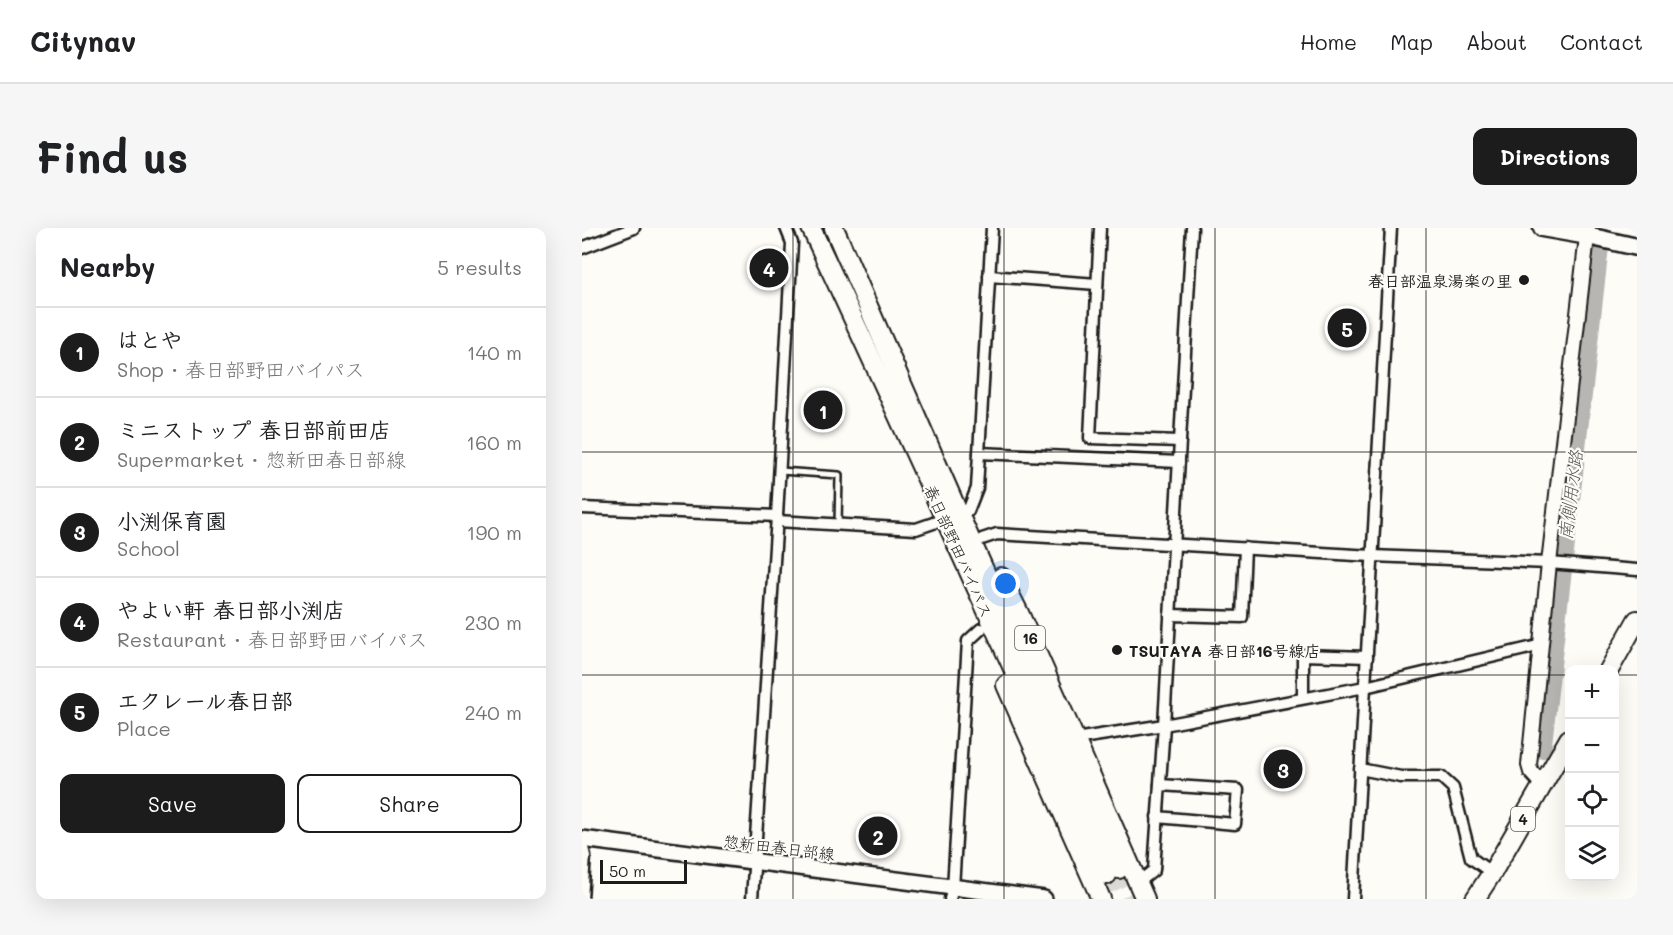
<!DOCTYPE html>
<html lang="en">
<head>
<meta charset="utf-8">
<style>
  :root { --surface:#fff; --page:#f6f6f6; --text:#202124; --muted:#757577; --line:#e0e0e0; --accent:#1c1c1c }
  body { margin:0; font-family:Mali,"Klee One",sans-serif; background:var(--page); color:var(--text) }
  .controls { position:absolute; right:18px; bottom:18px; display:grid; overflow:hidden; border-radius:12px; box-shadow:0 6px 24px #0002 }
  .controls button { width:54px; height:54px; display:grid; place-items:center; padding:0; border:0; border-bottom:2px solid var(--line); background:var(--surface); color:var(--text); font:30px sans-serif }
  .scale { position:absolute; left:18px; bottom:15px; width:87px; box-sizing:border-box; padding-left:6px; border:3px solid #1c1c1c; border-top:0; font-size:16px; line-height:21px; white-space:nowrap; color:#1c1c1c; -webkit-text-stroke:4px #fdfcf7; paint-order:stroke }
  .you { position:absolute; left:424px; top:356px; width:21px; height:21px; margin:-15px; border:4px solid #fff; border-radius:50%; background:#1a73e8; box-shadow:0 0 0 9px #1a73e833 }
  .badge { display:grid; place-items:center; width:39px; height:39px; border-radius:50%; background:var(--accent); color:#fff; font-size:20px; font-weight:700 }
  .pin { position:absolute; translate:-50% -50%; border:3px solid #fff; box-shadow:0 2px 6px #0006 }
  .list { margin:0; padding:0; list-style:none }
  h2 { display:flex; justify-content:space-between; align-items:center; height:78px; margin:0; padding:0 24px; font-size:26px }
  h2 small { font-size:20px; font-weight:400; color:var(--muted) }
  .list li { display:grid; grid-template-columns:39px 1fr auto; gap:18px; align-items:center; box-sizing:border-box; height:90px; padding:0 24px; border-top:2px solid var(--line) }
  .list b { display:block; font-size:22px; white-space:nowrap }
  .list p { margin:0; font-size:20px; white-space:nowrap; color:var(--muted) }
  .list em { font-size:20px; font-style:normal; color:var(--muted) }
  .actions { display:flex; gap:12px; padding:18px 24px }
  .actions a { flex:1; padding:14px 0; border:2px solid var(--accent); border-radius:12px; text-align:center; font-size:21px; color:var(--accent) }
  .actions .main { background:var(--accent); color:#fff }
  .icon { flex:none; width:33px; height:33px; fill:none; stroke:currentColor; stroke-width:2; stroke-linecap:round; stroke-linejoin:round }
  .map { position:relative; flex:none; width:1055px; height:671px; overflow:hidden; border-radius:12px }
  header { display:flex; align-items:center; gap:36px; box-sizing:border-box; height:84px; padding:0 30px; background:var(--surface); border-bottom:2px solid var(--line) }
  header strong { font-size:28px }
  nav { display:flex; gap:33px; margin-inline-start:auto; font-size:21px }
  .intro { display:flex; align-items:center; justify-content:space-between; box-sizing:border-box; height:144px; padding:0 36px }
  h1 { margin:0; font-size:42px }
  .button { padding:15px 27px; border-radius:12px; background:var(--accent); color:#fff; font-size:21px; font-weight:700 }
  main { display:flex; gap:36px; padding:0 36px }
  aside { flex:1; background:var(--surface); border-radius:12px; box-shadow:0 6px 24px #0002 }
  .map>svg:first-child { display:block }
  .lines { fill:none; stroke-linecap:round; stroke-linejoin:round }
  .river { stroke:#b7b6b2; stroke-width:21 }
  .trunk-tunnel { stroke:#dbdad6; stroke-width:18; stroke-dasharray:18 9; stroke-linecap:butt }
  .service-casing { stroke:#1c1c1c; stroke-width:10 }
  .minor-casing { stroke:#1c1c1c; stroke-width:15 }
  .tertiary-casing { stroke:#1c1c1c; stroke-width:18 }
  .secondary-casing { stroke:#1c1c1c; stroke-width:20 }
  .primary-casing { stroke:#1c1c1c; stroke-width:21 }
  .trunk-casing { stroke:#1c1c1c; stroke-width:22 }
  .service { stroke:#fdfcf7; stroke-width:5 }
  .minor { stroke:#fdfcf7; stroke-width:10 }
  .tertiary { stroke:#fdfcf7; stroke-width:14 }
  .secondary { stroke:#fdfcf7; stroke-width:15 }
  .primary { stroke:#fdfcf7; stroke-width:16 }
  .trunk { stroke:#fdfcf7; stroke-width:18 }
  .grid { fill:none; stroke:#1c1c1c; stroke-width:1.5; stroke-opacity:0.55 }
  .poi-dot { fill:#1c1c1c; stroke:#fdfcf7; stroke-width:2 }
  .labels { text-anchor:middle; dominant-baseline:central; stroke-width:4.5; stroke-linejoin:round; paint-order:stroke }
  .shield { fill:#fdfcf7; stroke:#605f5e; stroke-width:1.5 }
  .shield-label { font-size:15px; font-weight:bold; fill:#1c1c1c }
  .poi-label { font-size:16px; font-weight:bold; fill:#1c1c1c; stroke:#fdfcf7; text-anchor:end }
  .street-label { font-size:16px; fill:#1c1c1c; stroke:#fdfcf7 }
  .water-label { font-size:18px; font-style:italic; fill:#5a5a58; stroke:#fdfcf7 }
</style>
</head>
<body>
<header>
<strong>Citynav</strong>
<nav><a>Home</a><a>Map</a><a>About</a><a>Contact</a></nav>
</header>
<div class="intro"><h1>Find us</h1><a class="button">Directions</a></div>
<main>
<aside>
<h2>Nearby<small>5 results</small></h2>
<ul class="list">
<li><span class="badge">1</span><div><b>はとや</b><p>Shop · 春日部野田バイパス</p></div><em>140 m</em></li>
<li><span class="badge">2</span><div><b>ミニストップ 春日部前田店</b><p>Supermarket · 惣新田春日部線</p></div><em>160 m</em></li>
<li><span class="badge">3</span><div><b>小渕保育園</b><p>School</p></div><em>190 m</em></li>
<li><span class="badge">4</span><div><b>やよい軒 春日部小渕店</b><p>Restaurant · 春日部野田バイパス</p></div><em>230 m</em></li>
<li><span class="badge">5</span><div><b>エクレール春日部</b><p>Place</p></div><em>240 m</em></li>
</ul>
<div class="actions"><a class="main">Save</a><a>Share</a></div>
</aside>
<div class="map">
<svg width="1055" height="671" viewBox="0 0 1055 671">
  <rect width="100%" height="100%" fill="#fdfcf7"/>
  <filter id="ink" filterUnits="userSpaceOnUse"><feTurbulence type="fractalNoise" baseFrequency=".0167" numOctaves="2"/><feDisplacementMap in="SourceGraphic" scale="12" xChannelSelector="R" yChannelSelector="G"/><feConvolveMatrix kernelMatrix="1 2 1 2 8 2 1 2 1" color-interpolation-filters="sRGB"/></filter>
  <g filter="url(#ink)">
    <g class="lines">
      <!-- river -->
      <polyline class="river" points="959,520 1017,14"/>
      <!-- trunk-tunnel -->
      <g class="trunk-tunnel">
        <polyline points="537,641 551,671"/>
        <polyline points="525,647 536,671"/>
      </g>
      <!-- service casing -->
      <g class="service-casing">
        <polyline id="service" points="198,243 257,247 256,297"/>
      </g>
      <!-- minor casing -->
      <g class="minor-casing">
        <g id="minor">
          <polyline points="518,0 508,210 598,213"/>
          <polyline points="0,20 52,0"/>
          <polyline points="407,48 515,56"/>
          <polyline points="397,225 597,234"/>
          <polyline points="0,280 195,288"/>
          <polyline points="386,283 395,260 410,0"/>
          <polyline points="195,293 334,301 363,291"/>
          <polyline points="400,311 415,306 790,328 967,335 1055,342"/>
          <polyline points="588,387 660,389 663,320"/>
          <polyline points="721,470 721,427 785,429"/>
          <polyline points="493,511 582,497 783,459 960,417"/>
          <polyline points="778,541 819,549 859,549 871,560 889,630 910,645"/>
          <polyline points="575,589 653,596 656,562 578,557"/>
          <polyline points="0,616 3,628 0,671"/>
          <polyline points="557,654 572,642 582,497 610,0"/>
          <polyline points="170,671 195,288 210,15 204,0"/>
          <polyline points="368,671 371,660 386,413 399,401"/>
          <polyline points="771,671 809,0"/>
        </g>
      </g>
      <!-- tertiary casing -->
      <g class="tertiary-casing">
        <polyline id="tertiary" points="961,557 949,544 947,537 967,335 1006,0"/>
      </g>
      <!-- secondary casing -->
      <g class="secondary-casing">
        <polyline id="secondary" points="0,611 462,671"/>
      </g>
      <!-- primary casing -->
      <g class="primary-casing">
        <polyline id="primary" points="960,0 1006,8 1055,19"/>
      </g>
      <!-- trunk casing -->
      <g class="trunk-casing">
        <g id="trunk">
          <path d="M229,0C330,215 426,431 525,647"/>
          <polyline points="252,0 376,284 537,641"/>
          <polyline points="419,349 437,385 493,511 563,671"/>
          <polyline points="1027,442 1055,392"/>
          <polyline points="424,457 519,671"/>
          <polyline points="893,671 910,645 987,511"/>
        </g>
      </g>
      <!-- service -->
      <use href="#service" class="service"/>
      <!-- minor -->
      <use href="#minor" class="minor"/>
      <!-- tertiary -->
      <use href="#tertiary" class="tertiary"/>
      <!-- secondary -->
      <use href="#secondary" class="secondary"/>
      <!-- primary -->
      <use href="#primary" class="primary"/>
      <!-- trunk -->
      <use href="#trunk" class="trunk"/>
    </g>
  </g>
  <!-- grid -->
  <path class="grid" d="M211,0V671M422,0V671M633,0V671M844,0V671M0,224H1055M0,447H987M1032,447H1055"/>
  <!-- markers -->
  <g class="poi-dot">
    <circle cx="942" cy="52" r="6"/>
    <circle cx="535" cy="422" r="6"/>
  </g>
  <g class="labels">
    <!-- shield labels -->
    <g class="shield">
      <rect x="433" y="398" width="30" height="24" rx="4.5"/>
      <rect x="929" y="579" width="24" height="24" rx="4.5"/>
    </g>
    <g class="shield-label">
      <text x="448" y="410">16</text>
      <text x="941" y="591">4</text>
    </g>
    <!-- poi labels -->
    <g class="poi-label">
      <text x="930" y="52">春日部温泉湯楽の里</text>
      <text x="547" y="422" text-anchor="start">TSUTAYA 春日部16号線店</text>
    </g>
    <!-- street labels -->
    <g class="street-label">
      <text transform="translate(377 323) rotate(66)">春日部野田バイパス</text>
      <text transform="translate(197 619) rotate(7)">惣新田春日部線</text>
    </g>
    <!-- water labels -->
    <g class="water-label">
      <text transform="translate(988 267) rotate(-83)">南側用水路</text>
    </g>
  </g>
</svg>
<div class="controls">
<button>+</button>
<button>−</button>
<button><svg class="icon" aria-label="locate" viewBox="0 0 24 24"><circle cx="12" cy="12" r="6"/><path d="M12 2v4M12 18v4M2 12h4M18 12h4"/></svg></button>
<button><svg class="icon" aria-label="layers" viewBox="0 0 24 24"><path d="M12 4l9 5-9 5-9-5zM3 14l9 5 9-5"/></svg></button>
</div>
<div class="scale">50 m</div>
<div class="you"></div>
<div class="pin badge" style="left:241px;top:182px">1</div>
<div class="pin badge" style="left:296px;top:608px">2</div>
<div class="pin badge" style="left:701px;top:541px">3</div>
<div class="pin badge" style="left:187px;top:40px">4</div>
<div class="pin badge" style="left:765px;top:100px">5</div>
</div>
</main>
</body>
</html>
